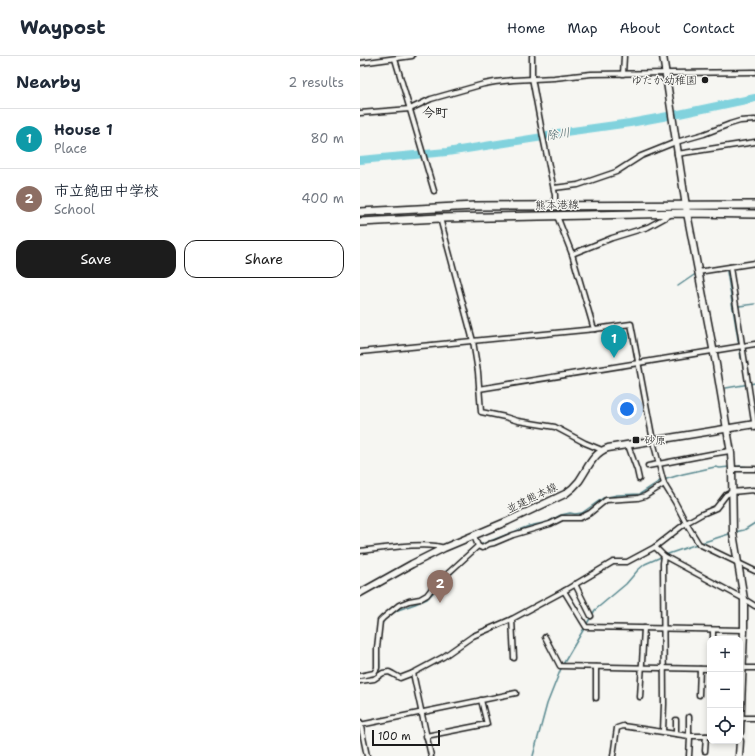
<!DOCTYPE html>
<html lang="en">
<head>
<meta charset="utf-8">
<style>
  :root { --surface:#fff; --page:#f6f6f7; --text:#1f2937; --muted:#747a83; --line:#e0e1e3; --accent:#1c1c1c }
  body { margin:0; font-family:"Shantell Sans","Klee One",sans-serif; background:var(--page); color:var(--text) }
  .controls { position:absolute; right:12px; bottom:12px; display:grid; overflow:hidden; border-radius:8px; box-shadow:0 2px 6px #0003 }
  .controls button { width:36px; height:36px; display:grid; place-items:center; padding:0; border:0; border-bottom:1px solid var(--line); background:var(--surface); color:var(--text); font:20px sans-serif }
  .scale { position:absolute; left:12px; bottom:10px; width:68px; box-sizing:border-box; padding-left:4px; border:2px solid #1c1c1c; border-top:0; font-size:11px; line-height:14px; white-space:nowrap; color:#1c1c1c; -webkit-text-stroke:3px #f6f6f2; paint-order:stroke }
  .you { position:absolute; left:267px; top:353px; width:14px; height:14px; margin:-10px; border:3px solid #fff; border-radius:50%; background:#1a73e8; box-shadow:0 0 0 6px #1a73e833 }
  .badge { display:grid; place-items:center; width:26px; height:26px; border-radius:50%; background:var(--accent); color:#fff; font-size:13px; font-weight:700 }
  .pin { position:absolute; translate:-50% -33px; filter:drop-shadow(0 1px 2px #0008) }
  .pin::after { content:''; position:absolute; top:21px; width:14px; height:12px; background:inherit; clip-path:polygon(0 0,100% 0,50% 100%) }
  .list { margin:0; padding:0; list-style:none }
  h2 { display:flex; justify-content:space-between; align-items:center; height:52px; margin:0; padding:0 16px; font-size:17px }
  h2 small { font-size:13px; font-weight:400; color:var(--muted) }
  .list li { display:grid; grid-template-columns:26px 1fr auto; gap:12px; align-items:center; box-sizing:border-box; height:60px; padding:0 16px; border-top:1px solid var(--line) }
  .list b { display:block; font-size:15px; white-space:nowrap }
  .list p { margin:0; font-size:13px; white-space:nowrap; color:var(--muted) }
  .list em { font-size:13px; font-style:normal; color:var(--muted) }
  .actions { display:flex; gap:8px; padding:12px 16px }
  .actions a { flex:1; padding:9px 0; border:1px solid var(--accent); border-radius:12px; text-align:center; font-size:14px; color:var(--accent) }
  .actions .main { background:var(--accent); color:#fff }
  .icon { flex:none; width:22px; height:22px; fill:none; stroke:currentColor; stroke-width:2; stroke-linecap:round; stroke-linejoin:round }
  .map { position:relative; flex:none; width:395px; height:700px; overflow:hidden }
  header { display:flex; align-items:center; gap:24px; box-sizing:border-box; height:56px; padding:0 20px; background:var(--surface); border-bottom:1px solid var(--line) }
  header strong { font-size:19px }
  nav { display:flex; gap:22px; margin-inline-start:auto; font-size:14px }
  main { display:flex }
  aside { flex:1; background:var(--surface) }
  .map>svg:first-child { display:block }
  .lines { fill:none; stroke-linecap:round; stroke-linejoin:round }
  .stream { stroke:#598990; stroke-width:1.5 }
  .river { stroke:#81d2dd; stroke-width:8 }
  .street-casing { stroke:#1c1c1c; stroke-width:7 }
  .secondary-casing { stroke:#1c1c1c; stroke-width:9 }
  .primary-casing { stroke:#1c1c1c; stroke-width:10 }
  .street { stroke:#f6f6f2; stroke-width:4 }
  .secondary { stroke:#f6f6f2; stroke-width:6 }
  .primary { stroke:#f6f6f2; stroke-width:7 }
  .poi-dot { fill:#1c1c1c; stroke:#f6f6f2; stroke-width:1.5 }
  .labels { text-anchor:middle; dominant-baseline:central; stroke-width:3; stroke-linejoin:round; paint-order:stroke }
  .poi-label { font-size:11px; fill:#1c1c1c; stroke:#f6f6f2; text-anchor:end }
  .street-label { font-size:11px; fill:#1c1c1c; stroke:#f6f6f2 }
  .water-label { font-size:12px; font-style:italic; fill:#3f5c60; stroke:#f6f6f2 }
  .quarter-label { font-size:13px; font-weight:bold; fill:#1c1c1c; stroke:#f6f6f2 }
</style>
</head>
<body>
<header>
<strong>Waypost</strong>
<nav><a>Home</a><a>Map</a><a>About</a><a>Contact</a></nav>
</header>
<main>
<aside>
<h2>Nearby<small>2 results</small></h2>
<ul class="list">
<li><span class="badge" style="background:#0f9aa8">1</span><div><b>House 1</b><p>Place</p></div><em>80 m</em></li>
<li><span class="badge" style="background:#8d6e63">2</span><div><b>市立飽田中学校</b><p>School</p></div><em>400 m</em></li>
</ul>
<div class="actions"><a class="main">Save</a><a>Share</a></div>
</aside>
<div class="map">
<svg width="395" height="700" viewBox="0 0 395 700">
  <rect width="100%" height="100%" fill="#f6f6f2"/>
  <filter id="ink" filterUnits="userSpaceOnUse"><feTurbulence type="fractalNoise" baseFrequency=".025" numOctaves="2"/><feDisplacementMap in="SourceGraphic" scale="8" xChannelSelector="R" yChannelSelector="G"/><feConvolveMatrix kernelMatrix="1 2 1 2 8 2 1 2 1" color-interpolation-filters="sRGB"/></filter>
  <g filter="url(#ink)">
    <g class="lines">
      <!-- stream -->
      <g class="stream">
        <polyline points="367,212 367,216 381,302"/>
        <polyline points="318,230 337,217"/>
        <polyline points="379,250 395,248"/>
        <polyline points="366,332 395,327"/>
        <polyline points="373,411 380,410 391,411"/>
        <polyline points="375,476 384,474 395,467"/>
        <polyline points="341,487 372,477"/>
        <polyline points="120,489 169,470 188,466 201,459 210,457 215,458 222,457 243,442 257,439 280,438 300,425 323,418 355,411 360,412 369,411"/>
        <polyline points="30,559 38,554 55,548 67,543 106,503"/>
        <polyline points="21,571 23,566 27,561"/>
        <path d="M0,622C23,618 20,617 19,595"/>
        <polyline points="173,700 187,648 202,610 235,554 266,528 278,514 285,508 308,498 337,488"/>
      </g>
      <!-- river -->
      <polyline class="river" points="0,104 87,96 183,81 191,78 270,67 319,58 395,42"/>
      <!-- street casing -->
      <g class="street-casing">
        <g id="street">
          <polyline points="172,0 172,22 183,81 195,139 195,150"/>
          <polyline points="35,3 74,135"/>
          <polyline points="0,7 52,0"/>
          <polyline points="263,18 264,0"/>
          <polyline points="0,57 50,53 71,43 124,28 135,26 153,24 194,22 231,18 395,16"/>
          <polyline points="317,98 395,86"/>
          <polyline points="194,132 218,129 256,116 281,100 316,86 344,78 370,68 380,65 395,64"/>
          <polyline points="197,160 212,198 233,270 235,273"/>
          <polyline points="80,162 113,285 118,316 121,356 145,361 158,365 195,371 225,387 242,394"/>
          <polyline points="212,198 252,182 288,171 310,159"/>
          <polyline points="370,211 395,372"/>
          <polyline points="338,216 395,207"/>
          <polyline points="0,296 235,273 271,268 293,385 304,428 315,446 326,467 339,488 395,515"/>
          <polyline points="119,333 395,288"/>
          <polyline points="268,389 277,414 279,423"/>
          <polyline points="288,410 351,398 370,395"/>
          <polyline points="372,413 395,413"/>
          <polyline points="118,490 122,492 129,488 134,487 153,479 190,468 202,462 220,462 230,457 246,444 278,442 285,440 304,428"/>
          <polyline points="295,491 304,500 384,543 395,550"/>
          <path d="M0,495C19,493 68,485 84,492"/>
          <polyline points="215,528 231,560"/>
          <polyline points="204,535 226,571 384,574"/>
          <polyline points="152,563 154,602"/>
          <polyline points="185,581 200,610 350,613"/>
          <polyline points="353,583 353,574"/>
          <polyline points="236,611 236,642"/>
          <polyline points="380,612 395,612"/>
          <polyline points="53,617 71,700"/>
          <polyline points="0,620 14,617 17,612 17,592 20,565 23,562 39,549 49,545 60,543 67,539 73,531 118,490 114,480"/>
          <polyline points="0,625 14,623 23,617 29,616 33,618 40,622 53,617 83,601 113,580 152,563 204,535 253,506 267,506 295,491 326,467 342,458 356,452 366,439 372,436 393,434 395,435"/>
          <polyline points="339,639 340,613"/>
          <polyline points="280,641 284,572"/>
          <polyline points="329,661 329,680 330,682 329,700"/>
          <polyline points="381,662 395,662"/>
          <polyline points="0,666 7,700"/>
          <polyline points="0,669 156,637"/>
          <polyline points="303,675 304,648 303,507 304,500"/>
          <polyline points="316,678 316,664"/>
          <polyline points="66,680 127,668 121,644"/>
          <polyline points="345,695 346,680"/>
          <polyline points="253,700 257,672 263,670 329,680 350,680"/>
        </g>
      </g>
      <!-- secondary casing -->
      <g class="secondary-casing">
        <g id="secondary">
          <polyline points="303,0 327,157 356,308 371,397 372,413 373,477 384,543 384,574 380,676"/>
          <path d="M0,537L52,508L84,492L148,465L205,438C211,434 215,430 219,425C228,412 233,397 248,392L395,368"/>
          <polyline points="379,700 380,685"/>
        </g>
      </g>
      <!-- primary casing -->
      <g class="primary-casing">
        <g id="primary">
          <polyline points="0,156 115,150 395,149"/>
          <polyline points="0,166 80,162 327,157 395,158"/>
        </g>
      </g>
      <!-- street -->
      <use href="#street" class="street"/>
      <!-- secondary -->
      <use href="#secondary" class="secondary"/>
      <!-- primary -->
      <use href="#primary" class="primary"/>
    </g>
  </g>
  <!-- markers -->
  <g class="poi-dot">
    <circle cx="345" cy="24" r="4"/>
    <rect x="272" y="380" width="8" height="8" rx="2"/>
  </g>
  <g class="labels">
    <!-- poi labels -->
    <g class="poi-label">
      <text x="337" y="24">ゆたか幼稚園</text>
      <text x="284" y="384" text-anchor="start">砂原</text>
    </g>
    <!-- street labels -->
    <g class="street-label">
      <text transform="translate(197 149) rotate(-1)">熊本港線</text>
      <text transform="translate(172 442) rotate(-26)">並建熊本線</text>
    </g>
    <!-- water labels -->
    <g class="water-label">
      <text transform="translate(198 78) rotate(-9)">除川</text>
    </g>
    <!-- quarter labels -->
    <g class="quarter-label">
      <text x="75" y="56">今町</text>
    </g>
  </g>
</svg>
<div class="controls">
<button>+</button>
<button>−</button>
<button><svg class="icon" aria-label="locate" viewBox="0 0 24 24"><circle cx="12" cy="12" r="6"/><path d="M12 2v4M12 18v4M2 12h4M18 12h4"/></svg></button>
</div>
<div class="scale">100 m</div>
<div class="you"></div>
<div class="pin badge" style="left:254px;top:302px;background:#0f9aa8">1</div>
<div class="pin badge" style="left:80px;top:547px;background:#8d6e63">2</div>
</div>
</main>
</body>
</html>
